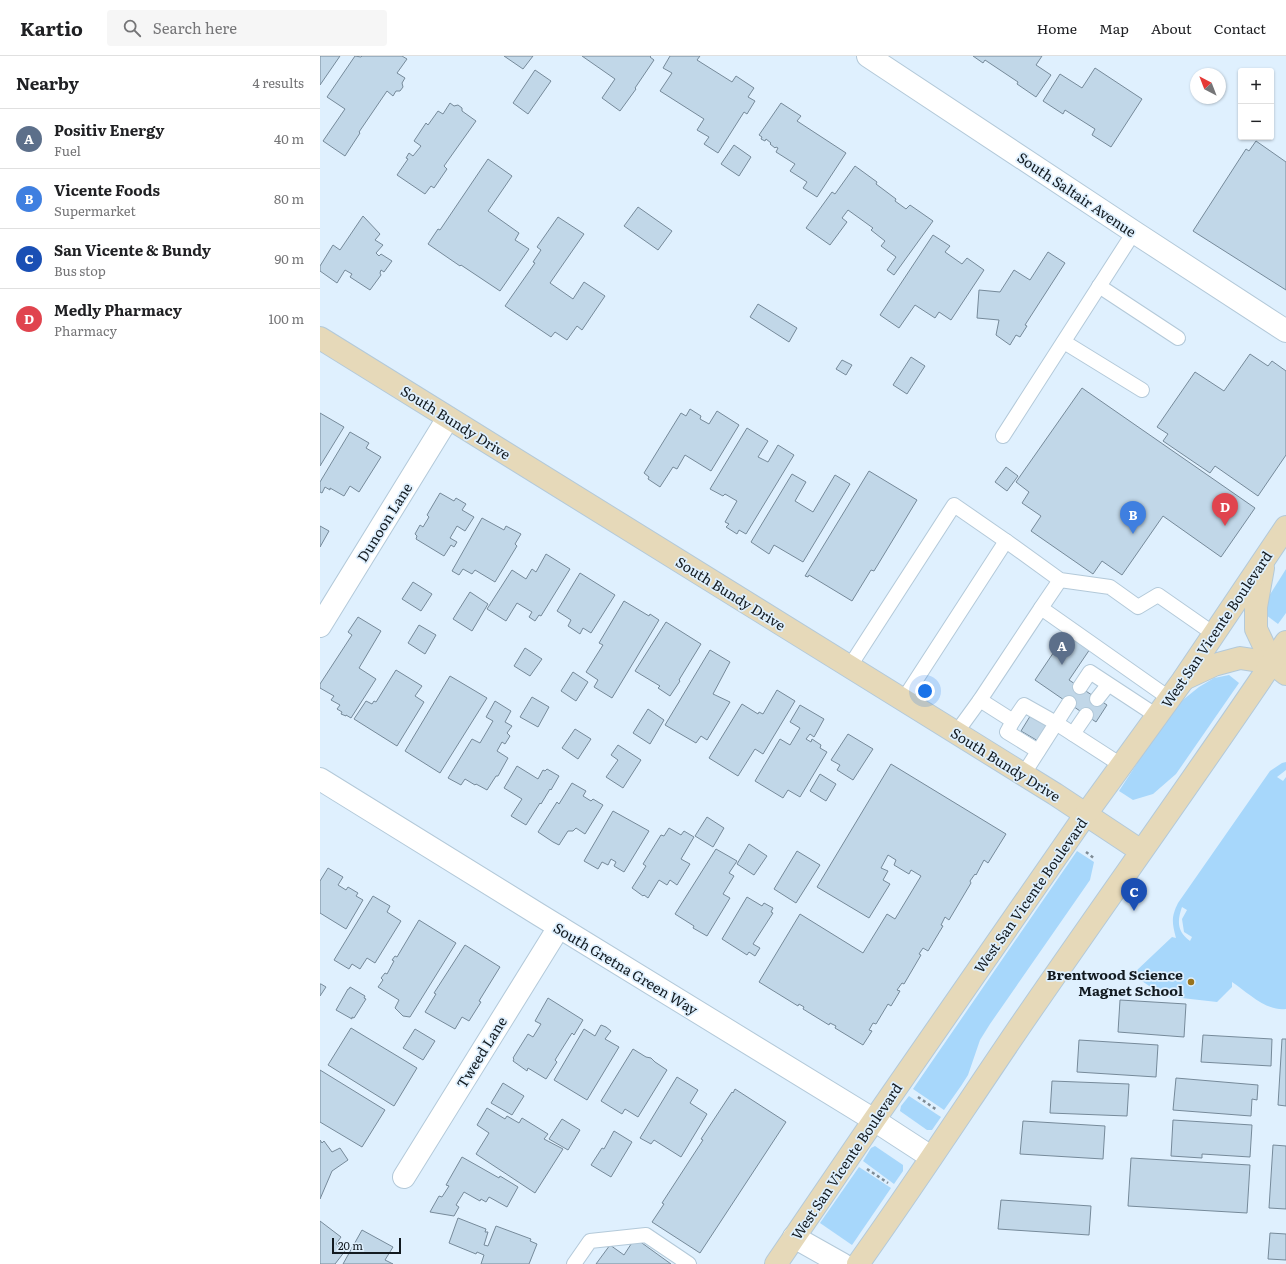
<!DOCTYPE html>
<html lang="en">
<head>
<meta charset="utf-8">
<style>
  :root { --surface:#fff; --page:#f6f6f6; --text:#202124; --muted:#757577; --line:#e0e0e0; --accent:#98731d }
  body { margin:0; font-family:Literata,serif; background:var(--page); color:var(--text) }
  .controls { position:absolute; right:12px; top:12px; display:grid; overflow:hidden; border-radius:4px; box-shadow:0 1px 3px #0004 }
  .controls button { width:36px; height:36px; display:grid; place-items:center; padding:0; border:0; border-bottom:1px solid var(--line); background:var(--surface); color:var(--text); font:20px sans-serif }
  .compass { position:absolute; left:870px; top:12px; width:36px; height:36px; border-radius:50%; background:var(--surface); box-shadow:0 1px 3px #0004; rotate:318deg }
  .scale { position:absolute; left:12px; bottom:10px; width:69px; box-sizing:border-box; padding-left:4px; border:2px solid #121a20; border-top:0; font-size:11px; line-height:14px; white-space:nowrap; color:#121a20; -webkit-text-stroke:3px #dff0fe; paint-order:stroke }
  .you { position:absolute; left:605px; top:635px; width:14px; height:14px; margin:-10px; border:3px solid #fff; border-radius:50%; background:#1a73e8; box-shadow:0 0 0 6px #1a73e833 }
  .badge { display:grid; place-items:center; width:26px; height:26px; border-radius:50%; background:var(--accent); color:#fff; font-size:13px; font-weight:700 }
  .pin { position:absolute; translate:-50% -33px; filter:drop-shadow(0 1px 2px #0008) }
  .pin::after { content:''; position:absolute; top:21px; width:14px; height:12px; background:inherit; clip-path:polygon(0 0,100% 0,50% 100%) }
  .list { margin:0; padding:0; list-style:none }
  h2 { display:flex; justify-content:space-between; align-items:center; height:52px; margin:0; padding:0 16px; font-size:17px }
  h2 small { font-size:13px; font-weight:400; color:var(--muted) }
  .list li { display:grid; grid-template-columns:26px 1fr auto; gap:12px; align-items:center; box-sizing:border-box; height:60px; padding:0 16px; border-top:1px solid var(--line) }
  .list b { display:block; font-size:15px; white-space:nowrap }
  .list p { margin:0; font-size:13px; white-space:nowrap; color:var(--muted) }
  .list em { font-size:13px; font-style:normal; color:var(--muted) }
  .icon { flex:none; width:22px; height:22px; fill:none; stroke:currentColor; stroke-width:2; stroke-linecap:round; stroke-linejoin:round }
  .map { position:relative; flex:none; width:966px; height:1208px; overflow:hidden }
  header { display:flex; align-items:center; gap:24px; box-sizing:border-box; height:56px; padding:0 20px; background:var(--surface); border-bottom:1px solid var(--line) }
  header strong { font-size:19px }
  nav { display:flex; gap:22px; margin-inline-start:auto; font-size:14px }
  .search { width:280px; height:36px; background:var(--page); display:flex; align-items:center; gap:10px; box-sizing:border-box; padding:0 14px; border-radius:4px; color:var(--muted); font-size:15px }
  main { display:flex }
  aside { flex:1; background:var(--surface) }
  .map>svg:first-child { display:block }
  .green { fill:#a7d7fb; fill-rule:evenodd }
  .building { fill:#c1d7e8; stroke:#768a9a }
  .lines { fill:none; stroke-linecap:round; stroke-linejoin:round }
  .lane-casing { stroke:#b3c9d9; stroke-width:16 }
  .street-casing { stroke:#b3c9d9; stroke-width:24 }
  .secondary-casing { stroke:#b3c9d9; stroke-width:24 }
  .path { stroke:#7e8b95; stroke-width:2.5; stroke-dasharray:3 3; stroke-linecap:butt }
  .lane { stroke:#fff; stroke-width:14 }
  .street { stroke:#fff; stroke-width:22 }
  .secondary { stroke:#e6d9b9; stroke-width:22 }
  .poi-dot { fill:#98731d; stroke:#dff0fe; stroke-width:1.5 }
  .labels { text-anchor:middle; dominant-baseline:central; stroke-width:3.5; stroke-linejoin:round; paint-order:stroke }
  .street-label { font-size:14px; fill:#121a20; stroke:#dff0fe }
  .poi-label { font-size:14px; font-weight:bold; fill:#121a20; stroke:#dff0fe; text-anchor:end }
</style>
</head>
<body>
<header>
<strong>Kartio</strong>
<div class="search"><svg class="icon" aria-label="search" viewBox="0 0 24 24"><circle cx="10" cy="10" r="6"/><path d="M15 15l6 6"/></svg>Search here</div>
<nav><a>Home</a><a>Map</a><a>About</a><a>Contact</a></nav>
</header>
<main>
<aside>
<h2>Nearby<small>4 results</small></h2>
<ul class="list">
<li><span class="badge" style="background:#5c6f8a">A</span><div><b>Positiv Energy</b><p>Fuel</p></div><em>40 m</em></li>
<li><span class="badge" style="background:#3f7fe0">B</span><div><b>Vicente Foods</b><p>Supermarket</p></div><em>80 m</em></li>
<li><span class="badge" style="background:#1a4fb4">C</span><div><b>San Vicente &amp; Bundy</b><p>Bus stop</p></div><em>90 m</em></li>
<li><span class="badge" style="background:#e0444e">D</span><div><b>Medly Pharmacy</b><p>Pharmacy</p></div><em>100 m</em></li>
</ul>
</aside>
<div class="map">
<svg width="966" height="1208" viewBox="0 0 966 1208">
  <rect width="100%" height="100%" fill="#dff0fe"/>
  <!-- green -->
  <g class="green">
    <polygon points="966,513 966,557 958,568 946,559 949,540"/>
    <polygon points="909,619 919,627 856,718 833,738 813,744 799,735 848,660 864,643 879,631 894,622"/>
    <path d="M966,706V714L957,721L963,725L966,721V953C947,956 927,936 912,926V931L897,946L844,940L816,921L815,916L852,881L856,882C852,867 851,861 858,847L950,715L962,707ZM862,851L867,854L862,863L864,876L872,881L870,885C857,876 857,865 862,851Z"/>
    <polygon points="757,795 774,806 770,824 670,968 660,984 648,1019 641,1030 624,1054 593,1033"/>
    <polygon points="589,1040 621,1061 612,1074 607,1074 580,1055 581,1050"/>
    <polygon points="555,1090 583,1109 583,1115 574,1128 543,1105 551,1092"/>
    <polygon points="539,1111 571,1132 532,1189 500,1167"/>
  </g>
  <!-- building -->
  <g class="building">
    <polygon points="0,0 20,0 0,29"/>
    <polygon points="35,0 41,1 42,0 82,0 87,3 77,17 85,22 82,27 83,31 80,35 76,35 73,40 67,35 39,76 40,77 25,100 3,85 25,53 7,41"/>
    <polygon points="184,0 213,0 203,13"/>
    <polygon points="262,0 331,0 330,1 334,4 315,32 316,33 300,55 282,42 295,23"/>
    <polygon points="350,0 380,0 377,4 412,26 416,20 434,32 428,41 435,45 427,58 424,56 398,97 384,88 389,81 377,74 384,63 340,35 352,17 343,12"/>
    <polygon points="653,0 722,0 716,9 731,19 716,41 697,28 698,26 665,4 663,7"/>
    <polygon points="775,12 822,43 791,91 772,79 775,73 745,54 743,58 723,45 740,18 762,32"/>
    <polygon points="215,14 231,25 208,58 193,47"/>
    <polygon points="130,47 134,50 138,49 142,52 142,55 156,65 124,110 127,113 114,132 111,130 105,138 77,119 88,103 86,102 89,97 93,100 101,90 94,85 106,67 108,69 118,55 123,58"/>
    <polygon points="461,47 481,60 477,65 526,97 497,141 483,132 487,126 470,115 475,108 456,96 458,92 456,91 455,92 450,88 451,87 446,83 445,85 441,83 442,81 439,79"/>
    <polygon points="936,85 966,106 966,234 873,175 926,93 929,95"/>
    <polygon points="414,89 431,101 419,120 401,108"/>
    <polygon points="168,103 192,120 168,155 199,177 195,184 209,193 180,235 141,209 140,210 108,188 118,173 120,174"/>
    <polygon points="535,110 557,126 556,128 576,143 575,145 586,153 590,149 613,165 574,219 567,214 576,201 561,190 565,185 551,174 553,172 528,154 522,162 527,166 510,189 486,172 512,136 515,138"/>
    <polygon points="318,151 352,175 338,194 304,170"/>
    <polygon points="43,160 60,178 55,184 63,189 56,197 59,200 61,198 72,205 64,216 61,214 60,217 61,219 50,234 30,221 32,218 25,214 17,227 0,215 0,210 13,189 20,194"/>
    <polygon points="238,161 264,178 230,227 253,243 264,226 285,240 262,274 257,270 247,284 235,276 231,281 185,250 215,207 213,206 221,194 217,191"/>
    <polygon points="613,179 630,190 625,196 642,208 647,202 664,214 631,264 619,256 615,262 595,249 579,272 560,259"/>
    <polygon points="728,196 745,207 705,269 707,270 700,281 696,279 690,289 676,279 679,264 657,262 659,234 680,236 694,214 710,224"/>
    <polygon points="438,248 477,272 469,286 430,261"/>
    <polygon points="930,298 948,310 952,305 966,315 966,399 938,440 895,410 890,417 843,385 848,378 837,371 875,316 904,335"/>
    <polygon points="591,301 605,310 587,338 573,329"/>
    <polygon points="522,304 532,309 526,319 516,313"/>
    <polygon points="762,332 935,452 901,501 843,460 802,519 782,505 773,518 711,475 721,460 702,447 709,436 696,426"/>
    <polygon points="370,353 381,360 380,363 389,368 397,355 419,369 391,415 365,399 357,413 353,411 340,431 328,423 329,421 324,417 361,357 366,360"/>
    <polygon points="0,357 24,371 0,410"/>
    <polygon points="427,372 448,385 438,401 448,406 458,389 474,399 426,478 419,474 417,478 406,471 409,468 405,466 417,445 405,438 403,440 390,433"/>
    <polygon points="30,376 49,387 46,392 61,401 39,436 30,430 24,440 10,432 10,434 5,431 2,437 0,436 0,426"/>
    <polygon points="686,411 698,420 687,435 675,426"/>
    <polygon points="549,415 597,444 554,515 551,514 532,545 489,519 488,521 485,520"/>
    <polygon points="472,418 486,426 475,445 493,456 515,419 530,428 483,506 454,489 449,498 431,486"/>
    <polygon points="120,437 134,445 136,442 146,448 142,454 154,461 145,475 137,470 130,482 137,486 134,491 131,489 124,500 96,483 97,480 95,478 100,469 103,471 109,461 107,459"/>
    <polygon points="162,462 184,474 186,470 201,478 195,488 197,490 175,526 155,514 152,518 143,513 139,519 132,515"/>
    <polygon points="0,470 9,475 0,491"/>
    <polygon points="226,498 250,513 221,560 219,559 215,565 209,561 212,556 197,547 186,565 167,553 192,514 206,523 212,513 216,516"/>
    <polygon points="260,517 295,539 271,577 263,572 260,578 248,570 251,564 237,555"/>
    <polygon points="93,526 112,538 101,555 82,543"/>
    <polygon points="150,536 168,548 152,575 133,563"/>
    <polygon points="304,545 329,560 330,558 339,564 292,642 274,631 278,624 266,616 283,589 279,587"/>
    <polygon points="38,561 61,575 39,612 56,623 31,662 26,659 26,660 21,658 22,656 17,653 20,649 11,644 14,640 0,632 0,628 32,579 28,576"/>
    <polygon points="346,566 381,588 359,624 360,625 350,640 338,632 340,630 315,615"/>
    <polygon points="99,569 116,579 105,598 88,587"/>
    <polygon points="746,578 770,593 749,624 787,649 776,666 715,624"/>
    <polygon points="205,592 222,603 210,620 194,610"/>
    <polygon points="390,594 410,606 393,638 410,646 387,684 381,680 376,687 345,669"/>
    <polygon points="76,614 102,630 95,640 104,646 77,690 34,663 46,645 52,648 54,645 56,646"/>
    <polygon points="253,616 268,626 256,645 241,635"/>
    <polygon points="130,620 167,642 120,717 85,695"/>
    <polygon points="457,634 475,645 443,698 435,693 418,720 389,702 422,648 438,658 439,656 443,658"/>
    <polygon points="212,641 229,651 218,671 200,661"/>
    <polygon points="175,645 191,655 185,666 192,670 187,677 190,680 185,688 182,686 177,695 188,702 178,720 176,720 167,734 156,728 155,729 145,723 141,729 128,722 152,683 160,687 173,665 166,661"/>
    <polygon points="480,649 504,663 494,681 490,678 486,683 491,686 492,683 501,689 500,692 507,696 480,741 468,734 463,742 435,725 460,683 470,689 480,672 470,666"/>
    <polygon points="328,653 344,664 330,688 313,677"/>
    <polygon points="712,657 729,668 718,685 701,675"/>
    <polygon points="255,673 271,683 258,703 242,692"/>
    <polygon points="528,678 553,693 533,724 517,714 520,709 511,704"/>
    <polygon points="298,689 321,704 303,732 286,721 298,704 291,699"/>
    <polygon points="571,708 686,778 668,807 664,804 656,819 655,818 650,825 651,827 629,864 625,861 621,869 623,870 608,895 603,892 599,898 601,899 584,928 582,927 577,934 580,935 571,950 568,948 556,968 553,967 549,974 552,975 543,989 515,972 516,970 510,967 509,969 483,953 484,951 479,948 478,950 439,926 480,858 543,897 567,858 575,863 601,820 591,814 589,818 574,809 576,804 568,799 561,812 568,815 563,824 570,828 549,862 497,831"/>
    <polygon points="197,710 218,723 223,714 225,715 227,713 239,720 231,734 230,733 221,748 220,747 206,769 191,760 202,743 184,732"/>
    <polygon points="500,718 516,728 506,745 490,735"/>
    <polygon points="252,727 266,735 263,740 271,745 273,743 283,749 265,778 256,772 253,775 248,775 239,789 233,786 218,776 237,746 239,748"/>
    <polygon points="293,755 329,775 304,816 294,810 296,806 291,803 288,809 282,806 278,813 264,805"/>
    <polygon points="387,761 404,772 393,791 375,780"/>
    <polygon points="349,772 361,779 364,775 374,781 361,803 370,808 357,829 350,824 347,829 339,824 328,842 324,839 323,840 312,832 326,810 323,808 341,779 344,780"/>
    <polygon points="429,788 447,800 434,819 417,808"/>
    <polygon points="396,793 417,805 409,817 414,820 403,838 410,842 387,880 373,872 374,870 355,858"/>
    <polygon points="477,795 500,809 476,847 454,833"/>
    <polygon points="8,812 23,821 18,829 26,834 28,831 38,837 36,840 43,844 26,873 0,857 0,825"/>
    <polygon points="53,840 70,850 67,856 81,865 55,907 47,902 40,913 32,908 29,913 14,904"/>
    <polygon points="427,841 442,850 444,847 453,852 451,856 453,857 433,888 440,892 435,900 429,896 427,899 402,883"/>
    <polygon points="99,864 136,887 90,961 83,960 75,952 79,944 58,931 63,924 61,922 65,917 67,918 74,905 72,904 75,900 77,901"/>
    <polygon points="145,889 180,911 159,945 161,946 149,965 142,961 135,973 105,956 116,938 114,937"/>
    <polygon points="0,928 1,928 6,931 0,940"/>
    <polygon points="30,931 45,940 44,942 46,943 34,962 32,961 32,963 16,954 28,933 29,933"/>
    <polygon points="228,942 263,964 254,979 252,977 235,1004 237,1006 226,1023 208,1012 207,1015 193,1005 194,1003 193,1002 208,978 213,981 221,968 215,965"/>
    <polygon points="800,944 866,948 864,981 798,976"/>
    <polygon points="281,969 286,971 291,975 285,983 299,991 267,1044 234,1024 264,973 275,980"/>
    <polygon points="31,972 97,1012 74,1050 8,1009"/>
    <polygon points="95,973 115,985 103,1004 83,992"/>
    <polygon points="883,979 952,983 951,1010 881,1006"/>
    <polygon points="962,983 966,983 966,1050 958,1049"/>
    <polygon points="759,984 838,989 836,1021 757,1016"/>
    <polygon points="313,993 326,1001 331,1002 335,1006 347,1014 318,1061 305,1053 302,1058 281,1045"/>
    <polygon points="0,1014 65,1054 42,1091 0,1066"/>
    <polygon points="357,1021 378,1034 370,1047 387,1058 361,1101 334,1084 331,1088 320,1082"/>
    <polygon points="856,1022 938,1029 937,1044 932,1043 931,1060 853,1054"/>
    <polygon points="732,1025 809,1028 807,1060 730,1057"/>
    <polygon points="183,1027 204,1040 192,1059 171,1047"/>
    <polygon points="415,1033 466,1066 380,1197 332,1166 344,1148 342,1147 383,1084 381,1083 412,1036 413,1037"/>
    <polygon points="167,1052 185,1063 187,1060 199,1067 202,1062 228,1078 224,1083 243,1093 215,1137 156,1098 169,1077 157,1069"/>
    <polygon points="242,1063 260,1074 248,1094 229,1083"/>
    <polygon points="853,1064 932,1069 930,1101 882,1098 882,1102 851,1100"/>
    <polygon points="703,1065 785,1070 783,1103 700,1098"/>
    <polygon points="294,1075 312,1086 291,1121 271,1109 282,1092 284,1093"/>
    <polygon points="0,1084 2,1087 4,1085 12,1096 20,1092 28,1104 12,1115 0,1143"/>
    <polygon points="953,1089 966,1090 966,1153 949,1152"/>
    <polygon points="142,1101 179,1122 180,1120 198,1131 187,1151 169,1141 166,1146 161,1143 160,1145 144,1136 136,1149 139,1151 134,1160 110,1156 119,1140 122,1141 129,1130 126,1129"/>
    <polygon points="811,1102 930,1109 927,1157 808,1150"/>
    <polygon points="681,1144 771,1150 769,1179 678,1173"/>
    <polygon points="138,1162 166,1173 165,1176 168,1176 164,1189 168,1190 176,1170 211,1183 210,1185 217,1188 209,1208 161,1208 164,1199 157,1196 156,1198 129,1187"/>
    <polygon points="0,1165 21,1181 16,1188 25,1195 15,1208 0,1208"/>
    <polygon points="42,1174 73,1191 65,1204 73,1208 23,1208"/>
    <polygon points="950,1177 966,1178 966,1204 948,1203"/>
    <polygon points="315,1182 351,1208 276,1208 290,1189 304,1199"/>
  </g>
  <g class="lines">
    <!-- lane casing -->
    <g class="lane-casing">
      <g id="lane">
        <polyline points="779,230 858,282"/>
        <polyline points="744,286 822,334"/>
        <polyline points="683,380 814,176"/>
        <polyline points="721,552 740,524"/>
        <polyline points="530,610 634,449 686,485"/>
        <polyline points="760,631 770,616 837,660"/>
        <polyline points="777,643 788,629"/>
        <polyline points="583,644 686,485 740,524 790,531 818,551 838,539 894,578"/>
        <polyline points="660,644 693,665 704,649 736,667 801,709"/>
        <polyline points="693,665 687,676 718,695"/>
        <polyline points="636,677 660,644 721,552 849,642"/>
        <polyline points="753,678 766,659"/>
        <polyline points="703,719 749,647"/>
        <polyline points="254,1208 270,1185 326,1179 369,1208"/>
      </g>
    </g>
    <!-- street casing -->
    <g class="street-casing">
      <g id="street">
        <polyline points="548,0 814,176 966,275"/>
        <polyline points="0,570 128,362"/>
        <polyline points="0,723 218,858 554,1064 611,1101"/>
        <polyline points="84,1121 239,871"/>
        <polyline points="474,1181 522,1208"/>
      </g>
    </g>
    <!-- secondary casing -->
    <g class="secondary-casing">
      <g id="secondary">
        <polyline points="0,282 735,738 821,795"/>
        <polyline points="943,512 936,551 936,573 952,607 966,618"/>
        <polyline points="864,623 894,609 920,602 952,607"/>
        <polyline points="456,1208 554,1064 766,758 863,624 966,471"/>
        <path d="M538,1208C593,1131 645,1051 698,973C787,843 879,716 966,586"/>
      </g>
    </g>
    <!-- path -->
    <g class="path">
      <polyline points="766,796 775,803"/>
      <polyline points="598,1041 617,1054"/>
      <polyline points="547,1113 568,1127"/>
    </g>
    <!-- lane -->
    <use href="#lane" class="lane"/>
    <!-- street -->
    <use href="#street" class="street"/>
    <!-- secondary -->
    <use href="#secondary" class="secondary"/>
  </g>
  <!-- markers -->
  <circle class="poi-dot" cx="871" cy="926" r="4"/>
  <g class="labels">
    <!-- street labels -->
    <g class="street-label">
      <text transform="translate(757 138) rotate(34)">South Saltair Avenue</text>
      <text transform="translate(136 366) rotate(32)">South Bundy Drive</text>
      <text transform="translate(64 466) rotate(-58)">Dunoon Lane</text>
      <text transform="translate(411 537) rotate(32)">South Bundy Drive</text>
      <text transform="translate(896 573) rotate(-56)">West San Vicente Boulevard</text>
      <text transform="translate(686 708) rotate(32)">South Bundy Drive</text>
      <text transform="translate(710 839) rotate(-55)">West San Vicente Boulevard</text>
      <text transform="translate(306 912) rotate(31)">South Gretna Green Way</text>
      <text transform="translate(161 996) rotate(-58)">Tweed Lane</text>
      <text transform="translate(526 1105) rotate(-56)">West San Vicente Boulevard</text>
    </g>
    <!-- poi labels -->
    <g class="poi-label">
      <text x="863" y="918">Brentwood Science<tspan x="863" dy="16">Magnet School</tspan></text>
    </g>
  </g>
</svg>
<div class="controls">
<button>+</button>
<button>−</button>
</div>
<svg class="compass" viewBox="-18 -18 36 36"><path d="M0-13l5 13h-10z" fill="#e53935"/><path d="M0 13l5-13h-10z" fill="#757577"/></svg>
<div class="scale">20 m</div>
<div class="you"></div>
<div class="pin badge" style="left:742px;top:609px;background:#5c6f8a">A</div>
<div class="pin badge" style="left:813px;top:478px;background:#3f7fe0">B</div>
<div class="pin badge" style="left:814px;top:855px;background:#1a4fb4">C</div>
<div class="pin badge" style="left:905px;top:470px;background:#e0444e">D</div>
</div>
</main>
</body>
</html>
